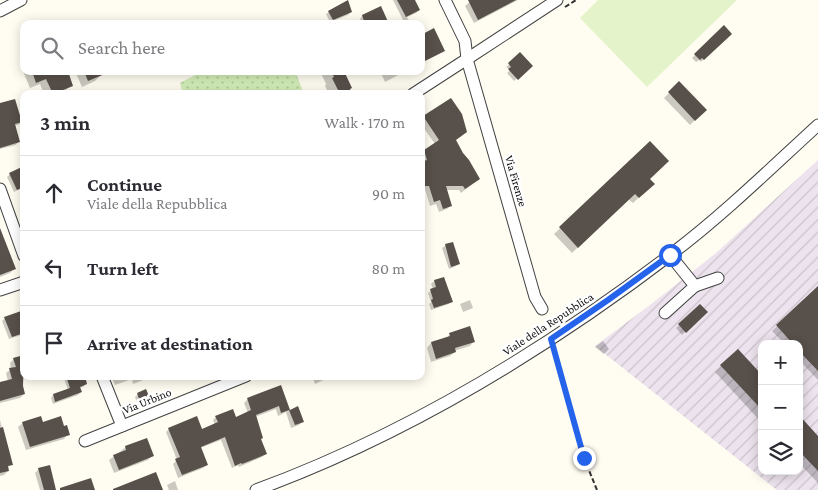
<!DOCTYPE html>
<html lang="en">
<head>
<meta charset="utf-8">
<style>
  :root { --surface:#fff; --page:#f7f7f7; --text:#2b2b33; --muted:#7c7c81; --line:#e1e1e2 }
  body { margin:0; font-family:"Crimson Pro",serif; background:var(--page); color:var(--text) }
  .controls { position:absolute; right:15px; bottom:15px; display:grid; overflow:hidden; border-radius:10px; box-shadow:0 2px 12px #0003 }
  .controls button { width:45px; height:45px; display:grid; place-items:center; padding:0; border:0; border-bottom:1px solid var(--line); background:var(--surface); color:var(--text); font:25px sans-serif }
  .stop { position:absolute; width:15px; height:15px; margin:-11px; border:4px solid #2563eb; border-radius:50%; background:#fff }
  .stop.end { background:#2563eb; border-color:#fff; box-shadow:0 1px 5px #0008 }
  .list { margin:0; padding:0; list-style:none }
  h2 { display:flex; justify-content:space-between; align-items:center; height:65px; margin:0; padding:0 20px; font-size:21px }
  h2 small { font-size:16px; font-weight:400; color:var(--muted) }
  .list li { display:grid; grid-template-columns:32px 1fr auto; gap:15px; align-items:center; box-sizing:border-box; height:75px; padding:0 20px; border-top:1px solid var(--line) }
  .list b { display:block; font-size:19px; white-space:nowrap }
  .list p { margin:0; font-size:16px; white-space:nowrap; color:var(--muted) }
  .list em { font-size:16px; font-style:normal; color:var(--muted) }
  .icon { flex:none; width:28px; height:28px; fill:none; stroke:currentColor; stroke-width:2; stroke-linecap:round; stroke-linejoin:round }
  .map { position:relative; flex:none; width:818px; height:490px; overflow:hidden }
  .search { position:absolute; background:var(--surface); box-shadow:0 2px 12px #0003; left:20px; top:20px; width:405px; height:55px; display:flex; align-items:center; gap:12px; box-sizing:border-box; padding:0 18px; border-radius:10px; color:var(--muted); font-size:19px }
  .panel { position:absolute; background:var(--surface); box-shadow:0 2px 12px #0003; left:20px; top:90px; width:405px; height:290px; border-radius:10px }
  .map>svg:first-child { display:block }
  .industrial { fill:url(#industrial-furrows); fill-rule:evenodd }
  .park { fill:url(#park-dots) }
  .pitch { fill:#e4f3c9 }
  .shadow { fill:#0003 }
  .building { fill:#58504a }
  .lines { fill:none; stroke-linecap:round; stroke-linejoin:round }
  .minor-casing { stroke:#424242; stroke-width:13 }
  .path { stroke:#313131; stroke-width:2; stroke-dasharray:5 2.5; stroke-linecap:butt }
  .minor { stroke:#fff; stroke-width:11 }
  .route { stroke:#2563eb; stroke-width:6 }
  .labels { text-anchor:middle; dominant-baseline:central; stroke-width:5; stroke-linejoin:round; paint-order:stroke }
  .street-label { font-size:12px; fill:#0f0f0f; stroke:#fff }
</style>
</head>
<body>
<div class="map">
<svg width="818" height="490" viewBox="0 0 818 490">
  <defs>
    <pattern id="industrial-furrows" width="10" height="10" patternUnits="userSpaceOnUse" patternTransform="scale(1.25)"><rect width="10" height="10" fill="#ede3ee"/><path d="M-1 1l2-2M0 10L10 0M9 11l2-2" fill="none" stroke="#cac2cb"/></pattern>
    <pattern id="park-dots" width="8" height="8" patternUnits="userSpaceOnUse" patternTransform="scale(1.25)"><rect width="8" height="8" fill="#d2edb7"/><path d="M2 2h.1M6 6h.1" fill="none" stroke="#b3ca9c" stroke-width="1.8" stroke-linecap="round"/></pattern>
  </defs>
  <rect width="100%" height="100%" fill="#fffcf1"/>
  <!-- industrial -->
  <path class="industrial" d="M818,160V490H777L595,346L650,305L716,253ZM762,344H799V471H762Z"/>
  <!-- park -->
  <polygon class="park" points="203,71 295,71 304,94 183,94 180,83"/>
  <!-- pitch -->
  <polygon class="pitch" points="598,0 737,0 647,87 580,18"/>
  <!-- shadow -->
  <g class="shadow">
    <polygon points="393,0 414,0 419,10 416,13 407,17 411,24 393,24 403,20"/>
    <polygon points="472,0 518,0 474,23 465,6"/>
    <polygon points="381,8 388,24 362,24 360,19 362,16"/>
    <polygon points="329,12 351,12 348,15 330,22 326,14"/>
    <polygon points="724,27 730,34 701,62 699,60 696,62 692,58"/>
    <polygon points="520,54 531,66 514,81 507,73 510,70 506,67"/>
    <polygon points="23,71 66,71 71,85 65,91 60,94 44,94 40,84 30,88"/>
    <polygon points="75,71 99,71 101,75 95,81 82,87"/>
    <polygon points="320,71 344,71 343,73 351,94 329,94 325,86 326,84"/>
    <polygon points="380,71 406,71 385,82"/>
    <polygon points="679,83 705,110 690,125 664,98"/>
    <polygon points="450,99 466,132 455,140 462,154 479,179 461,193 459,190 446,190 451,205 447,209 439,212 436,204 430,206 425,189 421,190 421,153 435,144 421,124 421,119"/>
    <polygon points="0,104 19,115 24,113 24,123 14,126 18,142 16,145 0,149"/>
    <polygon points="650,143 649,179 653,184 633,203 628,199 572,253 554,234"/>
    <polygon points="24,168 24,187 14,192 7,177 10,174"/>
    <polygon points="0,230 15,268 10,273 0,277"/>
    <polygon points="453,243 459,264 456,266 449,269 442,248 445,246"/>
    <polygon points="444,278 451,302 449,304 431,310 429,304 431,302 428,293 433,289 431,284 434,281"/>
    <polygon points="818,288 818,380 799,360 799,344 785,344 772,331"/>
    <polygon points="470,300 473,308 463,312 460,304"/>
    <polygon points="700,306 706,312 682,335 676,328"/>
    <polygon points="24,316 24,334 9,339 2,321 5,318"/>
    <polygon points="450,334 474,341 470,346 454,351 455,352 450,356 431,362 427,348 431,343 446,339"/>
    <polygon points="603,341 609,349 604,354 595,347"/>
    <polygon points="738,351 762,377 762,423 715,372"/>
    <polygon points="24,356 24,376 22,378 24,394 20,398 0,403 0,383 8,381 6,373 11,369 10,363 14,359"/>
    <polygon points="63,376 83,376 86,384 83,387 79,388 81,392 78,395 53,404 51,398 53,395 68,390"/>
    <polygon points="111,376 154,376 133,384 132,379 115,385"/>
    <polygon points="312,376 332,376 315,384"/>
    <polygon points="280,387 290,411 303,421 299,425 291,428 286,412 278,416 276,409 255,417 260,440 265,454 262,457 239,467 238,465 232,468 221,440 200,448 207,465 203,468 178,478 173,464 177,460 166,432 169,429 202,430 215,425 213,420 216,417 235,419 248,413 244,403 248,399"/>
    <polygon points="138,394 149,401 147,404 138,406 135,397"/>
    <polygon points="799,417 818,437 818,483 799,463"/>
    <polygon points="0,420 11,464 7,468 8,471 4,475 0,476"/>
    <polygon points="23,423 42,423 63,427 68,434 64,439 26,450 18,427"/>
    <polygon points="126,447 152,456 148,460 114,473 109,460"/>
    <polygon points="39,469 55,490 40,490 35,473"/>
    <polygon points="175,481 178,490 169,490 167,485"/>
  </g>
  <!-- building -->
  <g class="building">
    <polygon points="348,0 352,12 333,20 328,11"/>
    <polygon points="397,0 415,0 420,10 406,17"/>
    <polygon points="468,0 516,0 478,20"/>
    <polygon points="381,6 389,24 365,24 362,15"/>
    <polygon points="724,25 732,34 704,60 702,58 700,60 694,54"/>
    <polygon points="434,28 445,51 421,63 421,35"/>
    <polygon points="520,52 533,66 518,80 508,69 511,67 508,63"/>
    <polygon points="32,71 68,71 73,86 53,94 46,79 36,83"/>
    <polygon points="84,71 112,71 88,81"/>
    <polygon points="331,71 344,71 352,88 350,89 352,94 340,94 332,78 334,77"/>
    <polygon points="679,81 707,110 695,121 668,92"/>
    <polygon points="451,98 462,114 467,132 456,140 463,153 469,160 480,179 465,189 463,186 446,186 452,206 443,209 440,200 434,202 429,186 425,186 421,173 421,162 427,160 424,150 439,140 423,116"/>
    <polygon points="15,99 22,122 15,124 20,142 0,148 0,103"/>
    <polygon points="650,141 669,161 650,179 655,184 639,198 635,194 578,248 559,227"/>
    <polygon points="24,166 24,187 17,190 9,173"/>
    <polygon points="0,228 16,269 0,275"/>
    <polygon points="453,242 460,264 451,267 445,244"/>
    <polygon points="444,277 453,302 434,308 431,300 433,299 430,289 436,287 434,280"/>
    <polygon points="818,286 818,371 799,351 799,344 793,344 776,325"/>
    <polygon points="700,304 708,312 686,333 678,324"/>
    <polygon points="24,310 24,333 12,337 4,317"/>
    <polygon points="470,326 475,342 455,348 456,352 436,359 431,342 450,336 449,333"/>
    <polygon points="738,349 762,375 762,410 720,365"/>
    <polygon points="24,355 23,386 25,394 0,401 0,382 12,379 9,368 16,367 13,358"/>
    <polygon points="66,376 85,376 87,384 80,387 82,392 55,402 53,394 70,388"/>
    <polygon points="281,385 290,410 298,406 304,422 295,425 289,410 281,413 279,406 256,415 263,438 261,439 267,454 242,464 241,463 235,466 225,437 201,447 208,465 182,475 175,459 180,457 168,428 197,416 202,429 218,422 215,416 233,409 236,417 251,410 247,398"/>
    <polygon points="146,389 151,401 141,404 137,393"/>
    <polygon points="799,415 818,436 818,471 799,451"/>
    <polygon points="41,416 43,422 61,416 64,426 67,425 70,435 30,447 22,422"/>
    <polygon points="3,427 13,465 8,466 9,471 0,473 0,428"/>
    <polygon points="147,438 154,456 119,470 113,455 126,450 125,446"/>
    <polygon points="50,465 56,490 44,490 38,468"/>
    <polygon points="156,472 163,490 113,490 113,489"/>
    <polygon points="91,478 95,490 60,490 60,488"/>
  </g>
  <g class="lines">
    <!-- minor casing -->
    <g class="minor-casing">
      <g id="minor">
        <polyline points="445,0 465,41 467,59 535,297 542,309"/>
        <polyline points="0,11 21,0"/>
        <polyline points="413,94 467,59 557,0"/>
        <polyline points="0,189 24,256"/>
        <polyline points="670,255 695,286 718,278"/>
        <polyline points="0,290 24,282"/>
        <polyline points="665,313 695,286"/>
        <polyline points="102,376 122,426"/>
        <polyline points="85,441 246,376"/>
        <path d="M256,490C406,435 547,349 674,252C725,213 771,168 818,125"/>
      </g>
    </g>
    <!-- path -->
    <g class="path">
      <polyline points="565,7 576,0"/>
      <polyline points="554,349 584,458 597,490"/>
    </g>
    <!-- minor -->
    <use href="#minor" class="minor"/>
  </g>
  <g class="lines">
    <!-- route -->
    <polyline class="route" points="584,458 551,339 608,300 670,255"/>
  </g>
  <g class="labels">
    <!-- street labels -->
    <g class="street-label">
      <text transform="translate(516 181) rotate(74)">Via Firenze</text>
      <text transform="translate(548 324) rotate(-33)">Viale della Repubblica</text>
      <text transform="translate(147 401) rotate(-22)">Via Urbino</text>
    </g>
  </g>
</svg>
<div class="controls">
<button>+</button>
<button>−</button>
<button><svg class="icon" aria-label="layers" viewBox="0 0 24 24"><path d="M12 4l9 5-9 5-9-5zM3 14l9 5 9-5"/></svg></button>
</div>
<div class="stop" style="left:670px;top:255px"></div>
<div class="stop end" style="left:584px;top:458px"></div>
<div class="search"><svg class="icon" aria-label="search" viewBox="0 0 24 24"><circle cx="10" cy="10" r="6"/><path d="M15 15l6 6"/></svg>Search here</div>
<section class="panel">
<h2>3 min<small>Walk · 170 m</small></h2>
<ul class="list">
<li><svg class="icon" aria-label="ahead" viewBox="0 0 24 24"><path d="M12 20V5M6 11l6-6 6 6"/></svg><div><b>Continue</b><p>Viale della Repubblica</p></div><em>90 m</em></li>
<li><svg class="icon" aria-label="left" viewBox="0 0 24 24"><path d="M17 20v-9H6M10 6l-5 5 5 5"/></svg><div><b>Turn left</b></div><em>80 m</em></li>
<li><svg class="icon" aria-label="arrive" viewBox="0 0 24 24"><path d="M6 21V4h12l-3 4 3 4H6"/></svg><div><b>Arrive at destination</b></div></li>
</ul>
</section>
</div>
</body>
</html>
